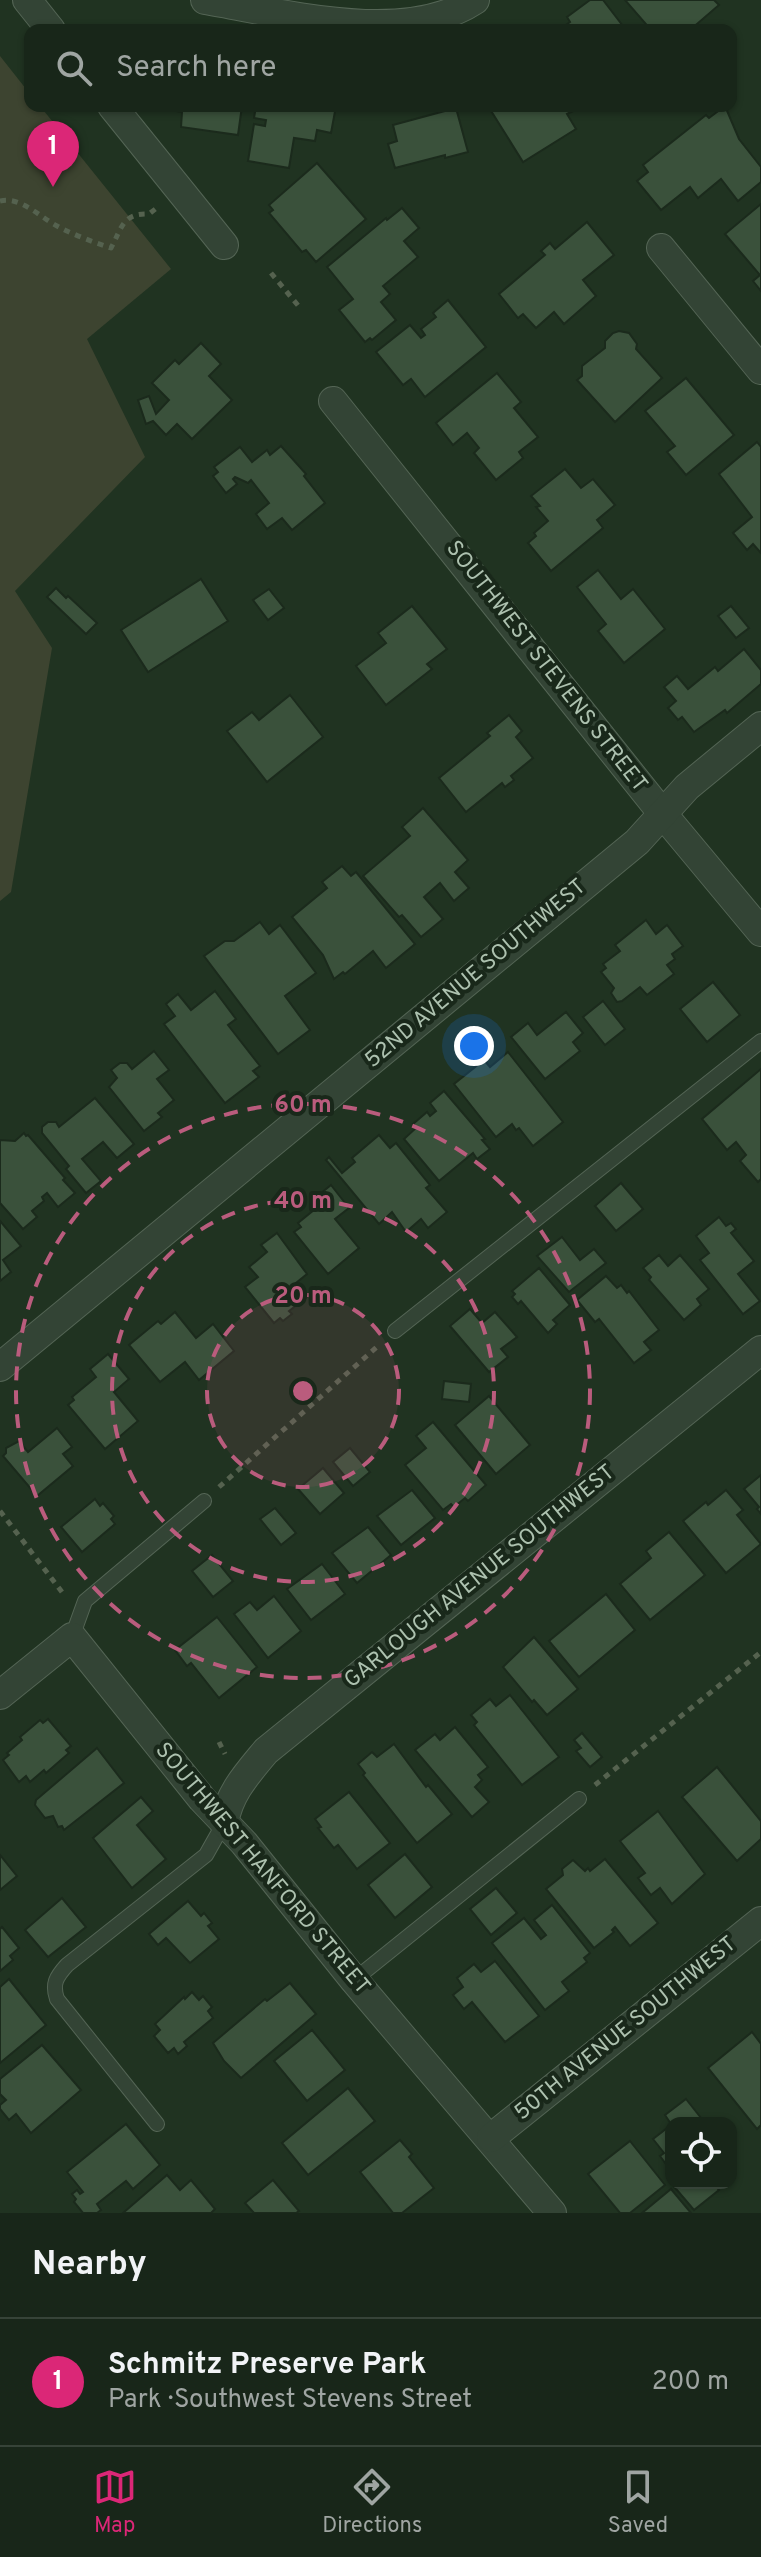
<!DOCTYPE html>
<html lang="en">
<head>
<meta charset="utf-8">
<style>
  :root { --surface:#182619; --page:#253226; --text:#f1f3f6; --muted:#9fa5a2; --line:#364338; --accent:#db2777 }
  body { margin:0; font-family:Overpass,sans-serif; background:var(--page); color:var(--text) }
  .controls { position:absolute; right:24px; bottom:24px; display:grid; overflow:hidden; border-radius:16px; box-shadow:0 2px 6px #0004 }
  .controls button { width:72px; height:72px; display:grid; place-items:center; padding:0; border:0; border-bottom:2px solid var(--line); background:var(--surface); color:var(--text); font:40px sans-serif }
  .you { position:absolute; left:474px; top:1046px; width:28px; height:28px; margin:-20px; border:6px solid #fff; border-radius:50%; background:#1a73e8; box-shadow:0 0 0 12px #1a73e833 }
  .badge { display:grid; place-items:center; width:52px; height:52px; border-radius:50%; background:var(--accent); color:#fff; font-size:26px; font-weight:700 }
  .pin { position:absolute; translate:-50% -66px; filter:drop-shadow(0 2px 4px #0008) }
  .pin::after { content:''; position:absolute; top:42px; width:28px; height:24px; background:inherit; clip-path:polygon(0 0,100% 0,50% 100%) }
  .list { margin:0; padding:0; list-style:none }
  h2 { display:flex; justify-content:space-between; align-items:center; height:104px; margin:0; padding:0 32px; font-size:34px }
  h2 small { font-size:26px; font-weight:400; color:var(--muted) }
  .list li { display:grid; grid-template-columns:52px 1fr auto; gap:24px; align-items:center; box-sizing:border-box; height:128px; padding:0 32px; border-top:2px solid var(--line) }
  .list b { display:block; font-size:30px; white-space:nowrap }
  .list p { margin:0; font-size:26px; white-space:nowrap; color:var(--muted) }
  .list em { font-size:26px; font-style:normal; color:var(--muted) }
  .icon { flex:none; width:44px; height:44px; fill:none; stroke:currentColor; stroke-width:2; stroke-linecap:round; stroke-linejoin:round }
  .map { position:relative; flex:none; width:761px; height:2213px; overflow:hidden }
  .search { position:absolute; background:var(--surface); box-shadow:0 2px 6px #0004; left:24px; right:24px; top:24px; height:88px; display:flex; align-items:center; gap:20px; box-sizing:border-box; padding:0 28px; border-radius:16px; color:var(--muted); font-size:30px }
  .sheet { height:232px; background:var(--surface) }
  nav { display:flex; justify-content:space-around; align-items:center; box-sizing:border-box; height:112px; border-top:2px solid var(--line); background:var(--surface); font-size:22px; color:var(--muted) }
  nav a { display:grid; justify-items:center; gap:4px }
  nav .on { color:var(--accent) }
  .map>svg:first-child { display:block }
  .green { fill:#3d4430 }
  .building { fill:#3a513b; stroke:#1b2a1c; stroke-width:2 }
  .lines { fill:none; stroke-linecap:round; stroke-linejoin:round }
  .lane-casing { stroke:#546555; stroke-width:16 }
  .street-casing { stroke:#546555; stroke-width:30 }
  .path { stroke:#55624f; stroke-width:5; stroke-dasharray:6 6; stroke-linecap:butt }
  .lane { stroke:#334435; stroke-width:14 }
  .street { stroke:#334435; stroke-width:28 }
  .ring { fill:none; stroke:#ba5c7d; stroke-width:4; stroke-dasharray:14 10 }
  .labels { text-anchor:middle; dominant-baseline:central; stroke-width:8; stroke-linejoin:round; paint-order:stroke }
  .street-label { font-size:22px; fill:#adc1af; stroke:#19281a }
  .centre { fill:#ba5c7d; stroke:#19281a; stroke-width:4 }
  .ring-label { font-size:24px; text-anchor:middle; font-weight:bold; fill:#ba5c7d; stroke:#19281a; stroke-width:8; stroke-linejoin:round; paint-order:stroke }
</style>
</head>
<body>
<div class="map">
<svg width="761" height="2213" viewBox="0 0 761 2213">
  <rect width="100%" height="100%" fill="#203321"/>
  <!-- green -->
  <polygon class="green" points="0,56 30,94 30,106 40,106 171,269 87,339 145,457 15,591 52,648 11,892 0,901"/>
  <!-- building -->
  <g class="building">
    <polygon points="590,0 603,0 626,30 559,30 570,22 567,17"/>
    <polygon points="625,0 714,0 719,5 690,30 651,30"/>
    <polygon points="160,106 242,106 238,135 181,127 182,112 159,108"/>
    <polygon points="256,106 336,106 331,133 317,130 315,141 294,138 289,168 248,161 254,124 265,126 266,120 254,118"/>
    <polygon points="488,106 570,106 573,111 567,114 576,129 523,162"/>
    <polygon points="725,106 739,139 761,167 761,182 738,201 721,179 698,198 690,187 661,210 637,181 648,172 643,165 706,115 709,118"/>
    <polygon points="456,108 468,152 445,158 445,155 395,168 388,144 397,141 393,125"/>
    <polygon points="317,163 366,219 316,262 306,250 302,252 269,213 273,210 269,205"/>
    <polygon points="761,204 761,291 753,281 760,275 725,234"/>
    <polygon points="402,208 419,228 404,241 418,257 383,286 390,294 381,302 396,320 372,340 370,338 365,342 339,310 353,299 327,267 386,218 387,220"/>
    <polygon points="587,222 614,255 583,280 596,296 564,324 554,312 536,328 523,314 518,318 499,294 545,255 541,251 550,243 555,249"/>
    <polygon points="448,300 486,347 425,397 411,379 403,385 376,352 410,325 421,338 425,335 421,329 436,317 433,313"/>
    <polygon points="619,331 629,333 637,344 636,349 662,378 615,422 577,380 582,376 582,366 605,348 605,341 613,333"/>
    <polygon points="201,343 221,364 209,376 232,400 192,439 177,424 166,435 153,421 146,424 138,400 149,396 156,414 169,400 152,383 175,360 179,364"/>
    <polygon points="497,373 521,402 514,408 538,437 519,452 523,458 496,480 474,453 479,448 467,433 453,445 436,423"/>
    <polygon points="686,378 734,435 686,475 667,452 675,446 645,411"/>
    <polygon points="757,442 761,447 761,553 753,544 747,550 733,533 752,517 719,474"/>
    <polygon points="281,446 306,474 304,476 325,503 292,530 282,518 267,529 256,514 269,503 251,480 248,483 235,477 233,479 237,484 226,493 213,476 218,472 214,467 240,447 252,462 267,450 270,455"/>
    <polygon points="565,469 581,488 593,479 615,505 597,520 603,528 551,571 528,543 536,536 534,533 548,521 536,507 540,506 531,496"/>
    <polygon points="598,570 621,599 633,589 665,629 624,663 598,631 606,624 577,587"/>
    <polygon points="201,579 228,621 148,672 121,630"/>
    <polygon points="56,588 66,598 68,596 97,623 86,634 47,597"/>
    <polygon points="269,589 284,608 268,620 253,600"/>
    <polygon points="412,606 447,649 427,664 432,669 386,705 356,666 386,643 378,633"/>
    <polygon points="731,606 749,628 736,638 718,616"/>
    <polygon points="744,649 761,670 761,684 727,713 725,710 694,732 682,717 678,720 668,708 676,701 664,687 677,676 688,689 715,667 718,671"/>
    <polygon points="290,695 323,737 267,782 227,731 252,712 259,720"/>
    <polygon points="509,715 522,731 516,737 533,758 511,776 514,780 505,787 502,783 466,812 439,778 490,736 487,733"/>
    <polygon points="423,808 468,860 455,872 469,888 454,901 440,883 424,897 443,919 421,937 402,915 399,917 363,876 410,836 402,827"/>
    <polygon points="342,866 351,876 356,872 415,944 386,968 373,951 345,974 343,972 334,979 323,955 292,917 327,888 322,882"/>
    <polygon points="646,920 656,934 667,925 683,946 672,954 675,959 667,965 674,974 647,995 640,987 622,1001 617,1002 611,993 614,988 601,972 606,968 603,964 620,951 615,945"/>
    <polygon points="260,922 269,934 280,925 316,973 285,996 310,1030 278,1054 204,956 225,941 234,941"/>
    <polygon points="713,982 740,1015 707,1042 680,1009"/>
    <polygon points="215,991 236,1019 228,1025 260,1066 253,1071 259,1077 225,1103 164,1024 175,1016 166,1004 178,994 191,1010"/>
    <polygon points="603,1001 625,1029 605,1045 583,1017"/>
    <polygon points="566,1012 583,1033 573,1042 580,1051 545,1079 511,1037 528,1023 537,1035"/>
    <polygon points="154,1051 169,1070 157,1079 174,1100 158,1113 162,1117 144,1131 109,1087 117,1078 111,1070 120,1063 127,1063 132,1069"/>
    <polygon points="508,1052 563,1122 533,1146 519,1128 516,1130 512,1124 496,1137 454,1084 484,1060 490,1067"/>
    <polygon points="761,1069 761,1179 758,1182 740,1161 746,1155 736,1142 727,1150 702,1119"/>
    <polygon points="444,1091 485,1139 482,1140 490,1149 477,1159 473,1153 439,1181 404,1139 416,1128 413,1124 427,1112 430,1116 436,1111 430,1103"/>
    <polygon points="95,1098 134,1144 117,1158 103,1142 82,1159 101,1181 86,1193 66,1169 69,1166 42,1133 42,1127 48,1122 56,1122 59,1127"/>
    <polygon points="24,1133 26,1136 28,1135 65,1178 63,1180 75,1193 58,1207 47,1193 42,1197 44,1201 32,1211 37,1217 23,1229 0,1203 0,1140 15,1141"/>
    <polygon points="379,1135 390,1148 396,1143 430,1185 426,1188 447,1212 428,1228 421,1219 406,1232 392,1212 379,1224 326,1160 329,1157 342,1173 355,1162 352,1158"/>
    <polygon points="621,1183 643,1209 616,1231 595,1206"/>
    <polygon points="331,1185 349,1208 335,1219 359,1248 328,1274 294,1232 301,1227 298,1223 320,1205 315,1198"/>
    <polygon points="719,1217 726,1226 731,1223 736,1229 731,1233 754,1261 738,1274 760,1301 743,1314 700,1260 709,1253 696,1236"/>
    <polygon points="0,1221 21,1246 3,1260 11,1272 0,1281"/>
    <polygon points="277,1233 307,1274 296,1283 307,1297 289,1311 292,1314 283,1321 280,1318 274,1323 245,1287 258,1277 249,1267 267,1252 261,1245"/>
    <polygon points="562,1237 580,1260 594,1249 606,1263 569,1292 537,1256"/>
    <polygon points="659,1255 668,1266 680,1255 709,1289 697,1299 701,1305 684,1320 649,1280 651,1277 643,1268"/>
    <polygon points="539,1268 570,1305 553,1320 557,1324 548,1333 521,1301 518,1304 512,1297 515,1294 512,1291"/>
    <polygon points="606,1276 617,1288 621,1285 627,1293 629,1291 659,1330 644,1342 651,1350 634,1363 599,1319 595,1322 577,1300"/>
    <polygon points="470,1309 482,1323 495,1312 517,1337 501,1349 508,1357 489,1372 450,1326"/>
    <polygon points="175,1312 196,1338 213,1324 234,1351 199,1380 185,1362 160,1382 129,1345 158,1321 161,1324"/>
    <polygon points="108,1354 129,1379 114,1392 138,1421 105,1449 68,1405 74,1400 72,1397 96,1377 90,1369"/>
    <polygon points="444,1381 471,1384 469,1402 442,1399"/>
    <polygon points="489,1396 530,1445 496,1474 455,1425"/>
    <polygon points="433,1422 486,1485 468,1501 465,1498 454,1507 451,1504 443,1510 405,1465 426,1448 416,1436"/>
    <polygon points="57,1428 72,1447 63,1454 73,1466 37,1496 3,1456 6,1453 6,1448 19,1441 28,1452"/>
    <polygon points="350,1448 370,1472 353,1486 333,1462"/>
    <polygon points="323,1468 344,1493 320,1514 298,1489"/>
    <polygon points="761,1475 761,1514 757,1509 759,1507 744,1489"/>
    <polygon points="412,1490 435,1518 401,1545 377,1516"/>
    <polygon points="726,1490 743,1510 737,1515 761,1544 726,1573 683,1521 706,1502 708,1505"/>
    <polygon points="95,1499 100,1506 103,1503 114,1516 111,1519 115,1524 82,1552 61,1527"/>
    <polygon points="275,1508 296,1533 281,1545 260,1519"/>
    <polygon points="368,1527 391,1555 357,1583 332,1553"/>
    <polygon points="669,1532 705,1575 650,1620 620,1584 651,1558 646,1551"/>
    <polygon points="212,1555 233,1581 213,1597 192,1571"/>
    <polygon points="322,1564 345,1594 311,1620 287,1589"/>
    <polygon points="606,1594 635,1630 579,1677 549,1641"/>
    <polygon points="274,1596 301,1631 268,1658 234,1614 250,1602 257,1610"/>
    <polygon points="217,1617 257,1667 219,1698 191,1663 187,1666 175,1650"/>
    <polygon points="534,1637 578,1689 547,1715 534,1700 532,1702 503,1667"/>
    <polygon points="510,1695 559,1757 522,1785 474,1725 477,1722 471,1715 490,1699 496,1706"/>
    <polygon points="48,1719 71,1746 66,1750 69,1753 46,1773 44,1770 30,1782 26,1776 19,1782 3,1760 9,1755 7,1753 22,1740 20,1737 40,1720 43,1723"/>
    <polygon points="455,1727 488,1767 478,1775 482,1780 475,1787 489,1802 472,1817 415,1750 435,1734 440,1740"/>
    <polygon points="582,1733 602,1757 590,1767 576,1751 581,1748 574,1740"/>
    <polygon points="394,1744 426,1787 428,1785 452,1814 417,1843 363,1775 365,1773 358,1764 372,1752 377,1757"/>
    <polygon points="97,1748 124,1783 64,1830 62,1826 58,1827 53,1816 45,1818 35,1805 36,1800"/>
    <polygon points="717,1767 761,1821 761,1839 737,1861 682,1797"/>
    <polygon points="349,1792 390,1843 357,1869 338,1845 334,1848 318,1828 321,1827 315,1819"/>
    <polygon points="141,1797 153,1811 137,1825 166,1859 132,1888 93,1838"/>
    <polygon points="658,1811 705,1874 672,1904 660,1888 651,1895 638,1878 645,1873 620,1841"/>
    <polygon points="405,1854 432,1887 395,1918 368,1885"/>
    <polygon points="0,1855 17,1876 0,1890"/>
    <polygon points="605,1859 658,1923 630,1946 615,1927 612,1930 614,1932 594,1948 546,1889 563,1875 562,1869 573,1860 585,1871 588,1868 590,1871"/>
    <polygon points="496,1888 517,1913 491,1935 470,1909"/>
    <polygon points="62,1898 86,1927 48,1957 25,1930"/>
    <polygon points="188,1901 201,1916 204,1913 212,1923 208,1926 219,1939 190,1963 166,1938 158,1945 149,1934"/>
    <polygon points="552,1905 590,1953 584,1958 587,1962 562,1982 569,1991 545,2010 492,1943 524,1918 541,1939 546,1935 534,1920"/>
    <polygon points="2,1927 19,1948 10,1956 13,1960 0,1971 0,1929"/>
    <polygon points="495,1961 539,2016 505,2042 472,2002 464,2009 453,1995 463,1987 457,1978 474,1964 481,1972"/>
    <polygon points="9,1979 46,2025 0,2063 0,1987"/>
    <polygon points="290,1983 316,2014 241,2078 224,2061 213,2043 265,1999 267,2001"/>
    <polygon points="192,1992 199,2000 203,1996 212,2007 208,2011 213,2018 184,2042 187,2046 178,2054 174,2048 168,2053 154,2036 160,2030 155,2024 184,1997 185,1999"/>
    <polygon points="312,2030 345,2070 307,2101 274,2061"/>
    <polygon points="752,2032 761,2044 761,2125 757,2129 708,2068"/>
    <polygon points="42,2045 81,2090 31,2133 16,2114 9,2120 0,2109 0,2105 6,2100 0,2094 0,2079"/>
    <polygon points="348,2088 375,2121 308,2175 282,2143"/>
    <polygon points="686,2099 705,2123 671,2124 665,2115"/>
    <polygon points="126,2124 160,2165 133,2189 126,2181 97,2204 101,2210 97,2213 83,2213 74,2202 76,2199 72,2194 77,2190 80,2194 83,2192 67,2172"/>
    <polygon points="671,2125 671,2171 660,2156 664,2153 653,2139"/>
    <polygon points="400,2140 412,2154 409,2157 434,2188 402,2213 393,2213 360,2172"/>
    <polygon points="630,2141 665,2185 630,2213 620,2213 588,2174"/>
    <polygon points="167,2175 180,2190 191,2180 215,2209 211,2213 123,2213"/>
    <polygon points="273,2180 299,2211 296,2213 254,2213 245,2203"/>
    <polygon points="671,2183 713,2183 719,2190 694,2210"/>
    <polygon points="671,2189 691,2213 642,2213"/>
  </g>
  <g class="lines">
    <!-- lane casing -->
    <g class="lane-casing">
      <g id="lane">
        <polyline points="395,1331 761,1041"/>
        <polyline points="72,1637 85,1601 204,1501"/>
        <polyline points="354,1980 579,1799"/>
        <path d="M157,2124L57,1999C52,1984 56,1977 67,1965L206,1855L224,1823"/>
      </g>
    </g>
    <!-- street casing -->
    <g class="street-casing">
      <g id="street">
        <polyline points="27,0 51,30"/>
        <path d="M205,0C283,13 404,47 475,0"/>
        <polyline points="112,106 224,245"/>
        <polyline points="661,248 761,370"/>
        <polyline points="333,401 662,813 761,932"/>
        <polyline points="0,1367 637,842 687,787 761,726"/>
        <polyline points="0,1695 72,1637 202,1799 244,1843 354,1980 552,2213"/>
        <path d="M224,1823C229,1793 247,1774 266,1751L761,1350"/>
        <polyline points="491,2138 761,1921"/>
      </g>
    </g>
    <!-- path -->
    <g class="path">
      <path d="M0,201C20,196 40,217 57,226C74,235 93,242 111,248C122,228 122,213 149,214L158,207"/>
      <polyline points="271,273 301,309"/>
      <polyline points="219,1487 379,1345"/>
      <polyline points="0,1511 65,1596"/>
      <polyline points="219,1742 225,1754"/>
      <polyline points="595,1785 761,1652"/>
    </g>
    <!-- lane -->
    <use href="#lane" class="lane"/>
    <!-- street -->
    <use href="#street" class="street"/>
  </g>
  <!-- distance rings -->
  <circle cx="303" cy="1391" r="96" fill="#ba5c7d" fill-opacity=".12"/>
  <g class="ring">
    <circle cx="303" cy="1391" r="96"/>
    <circle cx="303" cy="1391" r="191"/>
    <circle cx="303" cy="1391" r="287"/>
  </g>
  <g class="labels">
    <!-- street labels -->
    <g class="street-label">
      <text transform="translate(546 667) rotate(52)">SOUTHWEST STEVENS STREET</text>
      <text transform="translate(476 974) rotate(-40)">52ND AVENUE SOUTHWEST</text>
      <text transform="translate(480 1577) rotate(-39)">GARLOUGH AVENUE SOUTHWEST</text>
      <text transform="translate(262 1869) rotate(50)">SOUTHWEST HANFORD STREET</text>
      <text transform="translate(626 2029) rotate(-39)">50TH AVENUE SOUTHWEST</text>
    </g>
  </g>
  <circle cx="303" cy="1391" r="12" class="centre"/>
  <g class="ring-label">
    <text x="303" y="1112">60 m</text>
    <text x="303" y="1208">40 m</text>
    <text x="303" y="1303">20 m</text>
  </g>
</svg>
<div class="controls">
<button><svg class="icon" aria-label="locate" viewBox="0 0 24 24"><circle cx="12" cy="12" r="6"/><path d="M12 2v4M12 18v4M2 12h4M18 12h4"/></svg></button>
</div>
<div class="you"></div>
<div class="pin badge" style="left:53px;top:187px">1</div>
<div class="search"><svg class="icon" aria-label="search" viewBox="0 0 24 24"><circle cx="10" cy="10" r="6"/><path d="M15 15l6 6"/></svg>Search here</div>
</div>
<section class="sheet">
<h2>Nearby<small></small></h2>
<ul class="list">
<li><span class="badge">1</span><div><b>Schmitz Preserve Park</b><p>Park · Southwest Stevens Street</p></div><em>200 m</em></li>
</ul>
</section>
<nav>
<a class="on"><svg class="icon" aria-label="map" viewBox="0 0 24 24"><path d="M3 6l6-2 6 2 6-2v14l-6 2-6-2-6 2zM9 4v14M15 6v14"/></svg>Map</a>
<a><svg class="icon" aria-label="directions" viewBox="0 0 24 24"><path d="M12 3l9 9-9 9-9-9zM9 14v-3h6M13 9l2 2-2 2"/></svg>Directions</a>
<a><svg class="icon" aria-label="saved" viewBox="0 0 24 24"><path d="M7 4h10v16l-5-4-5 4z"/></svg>Saved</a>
</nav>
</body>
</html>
